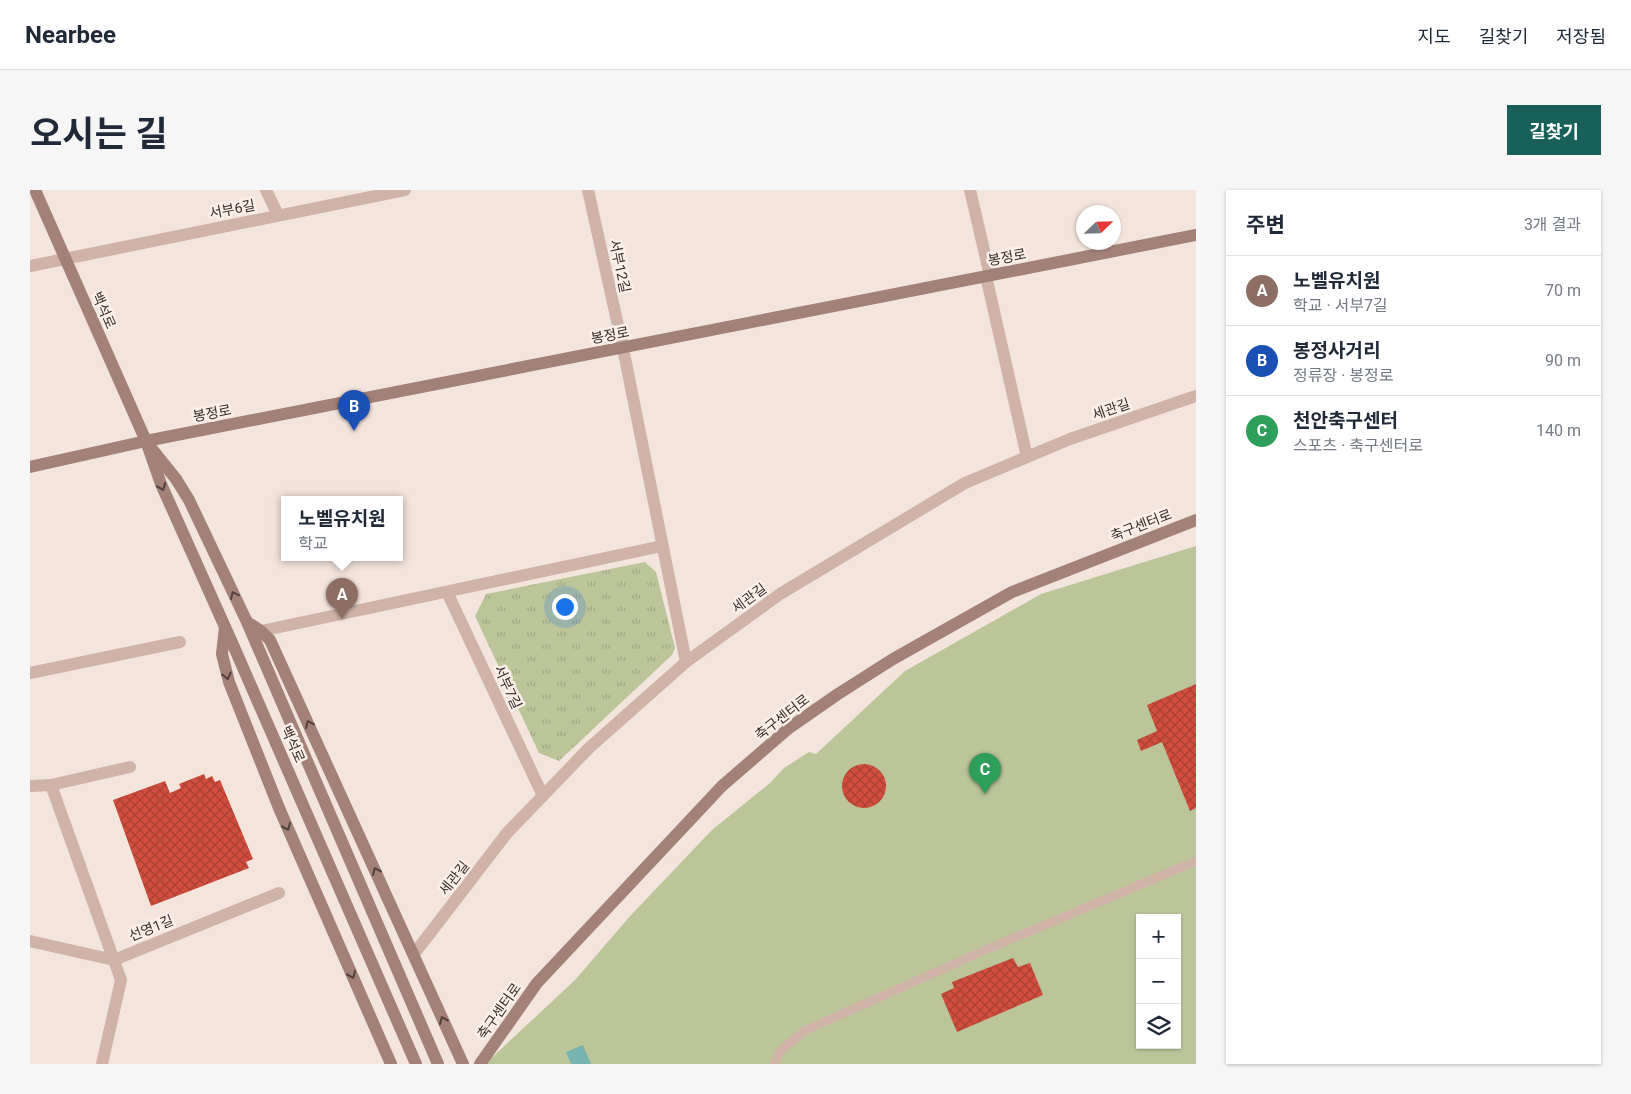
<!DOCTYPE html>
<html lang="ko">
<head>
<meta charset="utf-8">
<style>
  :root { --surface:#fff; --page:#f6f6f7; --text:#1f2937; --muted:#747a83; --line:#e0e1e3; --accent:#195f5a }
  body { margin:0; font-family:Roboto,"Noto Sans KR",sans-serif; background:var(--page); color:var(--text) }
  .controls { position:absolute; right:15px; bottom:15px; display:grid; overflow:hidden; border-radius:0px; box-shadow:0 1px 4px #0004 }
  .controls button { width:45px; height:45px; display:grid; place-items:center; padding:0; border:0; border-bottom:1px solid var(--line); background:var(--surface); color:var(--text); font:25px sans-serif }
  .compass { position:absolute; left:1046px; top:15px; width:45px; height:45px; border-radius:50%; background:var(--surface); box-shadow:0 1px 4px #0004; rotate:67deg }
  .you { position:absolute; left:534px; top:416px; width:18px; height:18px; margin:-12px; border:4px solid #fff; border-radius:50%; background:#1a73e8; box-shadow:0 0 0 8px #1a73e833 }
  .badge { display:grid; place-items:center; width:32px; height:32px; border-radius:50%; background:var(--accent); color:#fff; font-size:16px; font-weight:700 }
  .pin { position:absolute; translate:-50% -41px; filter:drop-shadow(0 1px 2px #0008) }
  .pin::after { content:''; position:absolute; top:26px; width:18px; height:15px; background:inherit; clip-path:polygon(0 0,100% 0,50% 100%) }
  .popup { position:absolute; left:251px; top:306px; width:122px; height:65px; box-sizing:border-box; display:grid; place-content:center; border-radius:0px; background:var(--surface); filter:drop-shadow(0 1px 4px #0005); font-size:16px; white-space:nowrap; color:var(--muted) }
  .popup b { font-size:19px; color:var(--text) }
  .popup::after { content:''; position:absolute; left:50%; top:100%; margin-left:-10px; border:10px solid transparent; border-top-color:var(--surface) }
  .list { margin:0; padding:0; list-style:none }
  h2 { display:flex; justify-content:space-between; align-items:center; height:65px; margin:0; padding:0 20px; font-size:21px }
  h2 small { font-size:16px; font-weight:400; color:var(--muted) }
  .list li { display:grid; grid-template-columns:32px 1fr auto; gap:15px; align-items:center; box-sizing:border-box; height:70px; padding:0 20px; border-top:1px solid var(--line) }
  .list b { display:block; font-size:19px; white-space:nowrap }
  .list p { margin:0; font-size:16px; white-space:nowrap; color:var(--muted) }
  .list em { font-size:16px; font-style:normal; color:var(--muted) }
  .icon { flex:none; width:28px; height:28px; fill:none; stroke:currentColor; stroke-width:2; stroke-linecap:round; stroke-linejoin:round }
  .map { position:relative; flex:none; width:1166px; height:874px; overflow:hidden; border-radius:0px }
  header { display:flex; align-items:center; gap:30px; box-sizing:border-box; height:70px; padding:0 25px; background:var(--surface); border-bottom:1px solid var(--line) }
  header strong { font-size:24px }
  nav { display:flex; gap:28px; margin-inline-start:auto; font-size:18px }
  .intro { display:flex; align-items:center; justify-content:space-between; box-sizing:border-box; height:120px; padding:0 30px }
  h1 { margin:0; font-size:35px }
  .button { padding:12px 22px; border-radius:0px; background:var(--accent); color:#fff; font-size:18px; font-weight:700 }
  main { display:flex; gap:30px; padding:0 30px }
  aside { flex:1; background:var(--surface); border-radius:0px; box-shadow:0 1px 4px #0004 }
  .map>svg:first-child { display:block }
  .grass { fill:#bcc59a; fill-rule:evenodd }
  .park { fill:url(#park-tufts) }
  .water { fill:#78b4af }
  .building { fill:url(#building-cross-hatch) }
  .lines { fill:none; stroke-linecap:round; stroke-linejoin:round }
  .lane { stroke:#ceb3a6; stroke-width:9 }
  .street { stroke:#ceb3a6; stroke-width:12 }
  .secondary { stroke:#a28177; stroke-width:12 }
  .oneway { stroke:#53403c }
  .labels { text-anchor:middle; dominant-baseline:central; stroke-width:5; stroke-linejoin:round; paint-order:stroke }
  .street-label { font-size:14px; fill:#392b28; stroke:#fbf0e9 }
</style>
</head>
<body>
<header>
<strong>Nearbee</strong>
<nav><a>지도</a><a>길찾기</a><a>저장됨</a></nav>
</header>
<div class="intro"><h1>오시는 길</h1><a class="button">길찾기</a></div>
<main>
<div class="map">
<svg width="1166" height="874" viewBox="0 0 1166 874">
  <defs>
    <pattern id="park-tufts" width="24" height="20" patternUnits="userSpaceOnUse" patternTransform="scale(1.25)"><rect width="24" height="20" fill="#bcc59a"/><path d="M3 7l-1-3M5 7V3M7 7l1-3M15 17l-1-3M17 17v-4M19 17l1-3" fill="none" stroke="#a2a985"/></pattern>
    <pattern id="building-cross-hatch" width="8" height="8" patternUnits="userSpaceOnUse" patternTransform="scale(1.25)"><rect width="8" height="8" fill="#d14d3d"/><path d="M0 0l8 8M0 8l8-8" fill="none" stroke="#ab4033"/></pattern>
  </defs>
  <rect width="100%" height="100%" fill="#f4e5dc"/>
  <!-- grass -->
  <path class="grass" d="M1166,356V874H455L545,790L601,725L682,640L740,593L754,578L779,562L786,564L875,481L1011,404ZM1110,728H1147V855H1110Z"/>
  <!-- park -->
  <polygon class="park" points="615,372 626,382 645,458 642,465 529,571 509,563 445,426 456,404"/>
  <!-- water -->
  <polygon class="water" points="553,855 561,874 541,874 536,862"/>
  <!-- building -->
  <g class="building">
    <polygon points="1166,494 1166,618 1160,621 1132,552 1111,561 1107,550 1127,541 1117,515"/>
    <circle cx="834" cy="596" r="22"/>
    <polygon points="174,584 176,589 182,586 185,592 190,590 223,669 216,672 219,678 121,716 83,610 135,591 140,603 151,598 149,594"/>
    <polygon points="983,768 988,777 1000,773 1013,805 927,842 911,804 924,798 922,792"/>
  </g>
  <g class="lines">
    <!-- lane -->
    <polyline class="lane" points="744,874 750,861 776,840 953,761 1166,671"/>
    <!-- street -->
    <g class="street">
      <polyline points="236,0 248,25"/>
      <polyline points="558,0 593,158 656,472"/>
      <polyline points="940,0 960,86"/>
      <polyline points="0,76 375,0"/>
      <polyline points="956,86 997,267"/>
      <polyline points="417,402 513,606"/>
      <polyline points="231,441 632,356"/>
      <polyline points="0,483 150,452"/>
      <polyline points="21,595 91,790 72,874"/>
      <polyline points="0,596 21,595 100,577"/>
      <polyline points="0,751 84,770 249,703"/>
      <polyline points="384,764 477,643 559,558 656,472 750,404 935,293 1040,249 1166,206"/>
    </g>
    <!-- secondary -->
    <g class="secondary">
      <polyline points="5,0 116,251 131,294 204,457 386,874"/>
      <polyline points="122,259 146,289 159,310 217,432 408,874"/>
      <polyline points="0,277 116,251 1166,45"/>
      <polyline points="217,432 231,441 240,450 433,874"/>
      <polyline points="195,437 192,464 199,492 249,618 361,874"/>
      <polyline points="450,874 507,793 692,596 759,538 808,504 863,469 982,402 1166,330"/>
    </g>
  </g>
  <!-- one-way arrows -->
  <defs><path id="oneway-chevron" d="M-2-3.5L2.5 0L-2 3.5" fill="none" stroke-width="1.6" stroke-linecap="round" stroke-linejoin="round" transform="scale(1.25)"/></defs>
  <g class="oneway">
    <use href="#oneway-chevron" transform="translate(132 297) rotate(68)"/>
    <use href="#oneway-chevron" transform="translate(204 405) rotate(-115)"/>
    <use href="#oneway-chevron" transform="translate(197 486) rotate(76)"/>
    <use href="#oneway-chevron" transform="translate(279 534) rotate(-115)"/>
    <use href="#oneway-chevron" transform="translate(257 637) rotate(66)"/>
    <use href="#oneway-chevron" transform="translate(346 681) rotate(-114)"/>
    <use href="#oneway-chevron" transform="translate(322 785) rotate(66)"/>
    <use href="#oneway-chevron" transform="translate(413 830) rotate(-114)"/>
  </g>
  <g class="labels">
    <!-- street labels -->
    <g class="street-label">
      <text transform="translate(202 19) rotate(-11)">서부6길</text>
      <text transform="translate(977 67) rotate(-11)">봉정로</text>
      <text transform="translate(590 76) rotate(78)">서부12길</text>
      <text transform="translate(74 120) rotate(66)">백석로</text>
      <text transform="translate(580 145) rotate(-11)">봉정로</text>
      <text transform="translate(1081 219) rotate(-19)">세관길</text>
      <text transform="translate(182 223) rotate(-11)">봉정로</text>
      <text transform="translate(1111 335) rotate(-21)">축구센터로</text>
      <text transform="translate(719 408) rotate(-36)">세관길</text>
      <text transform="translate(478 497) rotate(65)">서부7길</text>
      <text transform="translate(752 527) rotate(-38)">축구센터로</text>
      <text transform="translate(263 554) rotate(66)">백석로</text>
      <text transform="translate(424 688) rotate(-52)">세관길</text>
      <text transform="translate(121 738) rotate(-22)">선영1길</text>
      <text transform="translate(469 821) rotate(-55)">축구센터로</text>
    </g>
  </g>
</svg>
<div class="controls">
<button>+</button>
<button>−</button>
<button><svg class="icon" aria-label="layers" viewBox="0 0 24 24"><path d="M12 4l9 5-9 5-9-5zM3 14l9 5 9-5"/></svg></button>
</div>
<svg class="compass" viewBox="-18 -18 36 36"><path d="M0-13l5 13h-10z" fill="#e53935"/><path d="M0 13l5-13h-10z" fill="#747a83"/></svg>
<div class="you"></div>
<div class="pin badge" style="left:312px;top:429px;background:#8d6e63">A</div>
<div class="popup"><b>노벨유치원</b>학교</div>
<div class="pin badge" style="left:324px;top:241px;background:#1a4fb4">B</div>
<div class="pin badge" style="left:955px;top:604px;background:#2e9e5b">C</div>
</div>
<aside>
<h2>주변<small>3개 결과</small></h2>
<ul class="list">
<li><span class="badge" style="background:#8d6e63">A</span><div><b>노벨유치원</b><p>학교 · 서부7길</p></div><em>70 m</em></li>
<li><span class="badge" style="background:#1a4fb4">B</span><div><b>봉정사거리</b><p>정류장 · 봉정로</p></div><em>90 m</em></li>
<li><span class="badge" style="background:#2e9e5b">C</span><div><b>천안축구센터</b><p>스포츠 · 축구센터로</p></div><em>140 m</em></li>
</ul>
</aside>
</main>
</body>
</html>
